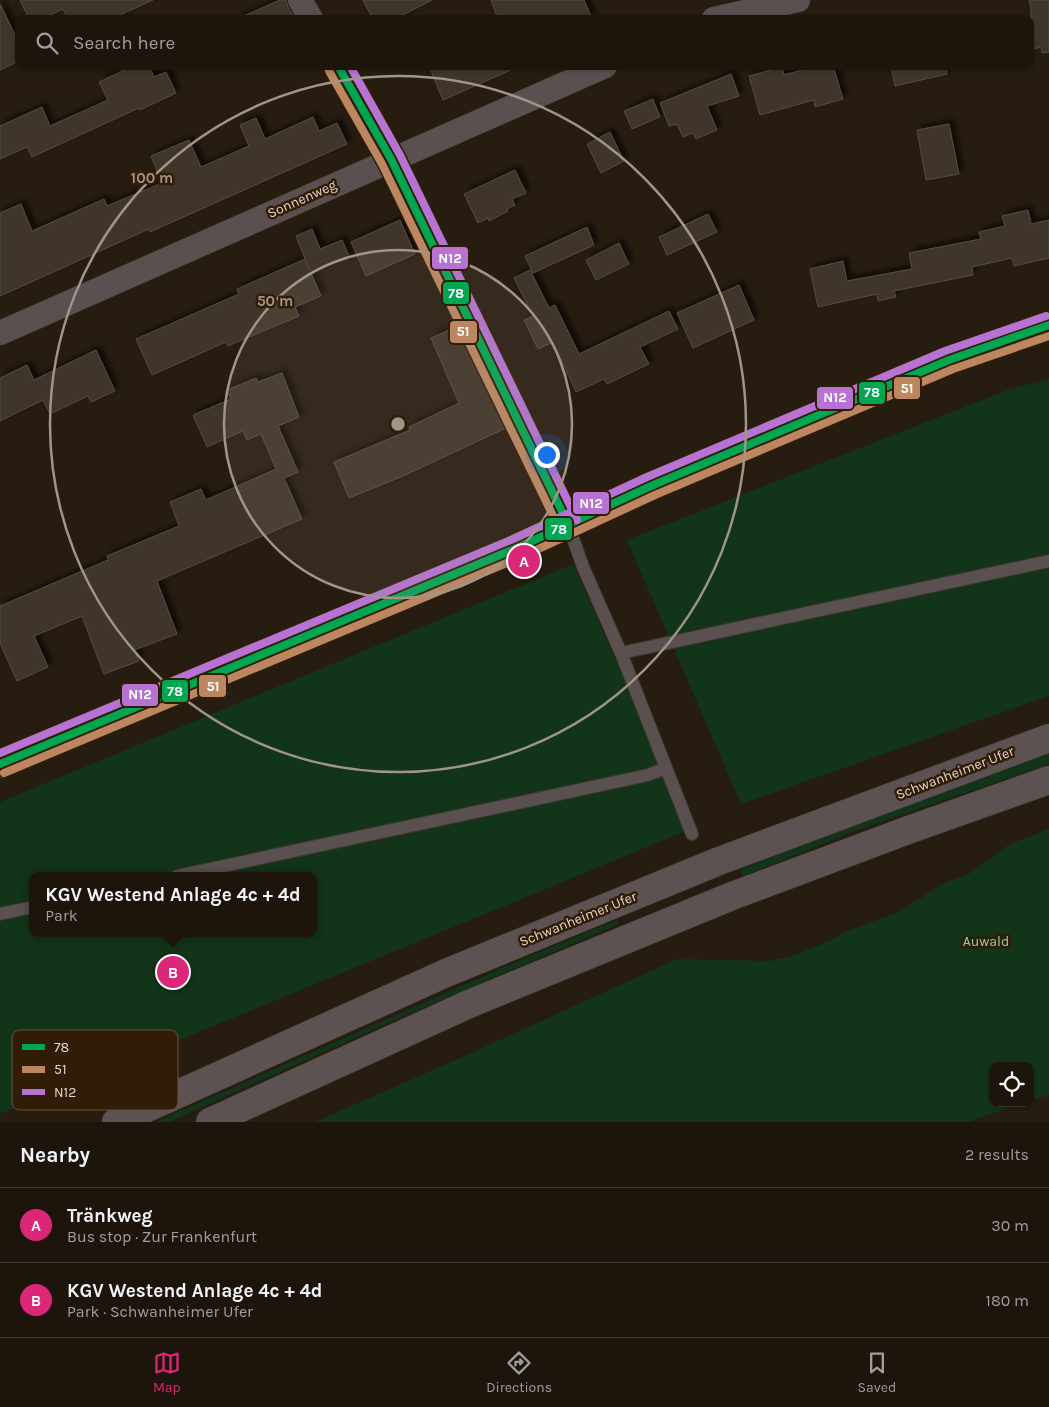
<!DOCTYPE html>
<html lang="en">
<head>
<meta charset="utf-8">
<style>
  :root { --surface:#1d150c; --page:#251e15; --text:#f1f3f6; --muted:#a09f9d; --line:#3b342d; --accent:#db2777 }
  body { margin:0; font-family:Karla,sans-serif; background:var(--page); color:var(--text) }
  .controls { position:absolute; right:15px; bottom:15px; display:grid; overflow:hidden; border-radius:10px; box-shadow:0 1px 4px #0004 }
  .controls button { width:45px; height:45px; display:grid; place-items:center; padding:0; border:0; border-bottom:1px solid var(--line); background:var(--surface); color:var(--text); font:25px sans-serif }
  .you { position:absolute; left:546px; top:454px; width:18px; height:18px; margin:-12px; border:4px solid #fff; border-radius:50%; background:#1a73e8; box-shadow:0 0 0 8px #1a73e833 }
  .badge { display:grid; place-items:center; width:32px; height:32px; border-radius:50%; background:var(--accent); color:#fff; font-size:16px; font-weight:700 }
  .pin { position:absolute; translate:-50% -50%; border:2px solid #fff; box-shadow:0 1px 5px #0006 }
  .popup { position:absolute; left:29px; top:872px; width:288px; height:65px; box-sizing:border-box; display:grid; place-content:center; border-radius:10px; background:var(--surface); filter:drop-shadow(0 1px 4px #0005); font-size:16px; white-space:nowrap; color:var(--muted) }
  .popup b { font-size:19px; color:var(--text) }
  .popup::after { content:''; position:absolute; left:50%; top:100%; margin-left:-10px; border:10px solid transparent; border-top-color:var(--surface) }
  .list { margin:0; padding:0; list-style:none }
  h2 { display:flex; justify-content:space-between; align-items:center; height:65px; margin:0; padding:0 20px; font-size:21px }
  h2 small { font-size:16px; font-weight:400; color:var(--muted) }
  .list li { display:grid; grid-template-columns:32px 1fr auto; gap:15px; align-items:center; box-sizing:border-box; height:75px; padding:0 20px; border-top:1px solid var(--line) }
  .list b { display:block; font-size:19px; white-space:nowrap }
  .list p { margin:0; font-size:16px; white-space:nowrap; color:var(--muted) }
  .list em { font-size:16px; font-style:normal; color:var(--muted) }
  .icon { flex:none; width:28px; height:28px; fill:none; stroke:currentColor; stroke-width:2; stroke-linecap:round; stroke-linejoin:round }
  .map { position:relative; flex:none; width:1049px; height:1122px; overflow:hidden }
  .search { position:absolute; background:var(--surface); box-shadow:0 1px 4px #0004; left:15px; right:15px; top:15px; height:55px; display:flex; align-items:center; gap:12px; box-sizing:border-box; padding:0 18px; border-radius:10px; color:var(--muted); font-size:19px }
  .sheet { height:215px; background:var(--surface) }
  nav { display:flex; justify-content:space-around; align-items:center; box-sizing:border-box; height:70px; border-top:1px solid var(--line); background:var(--surface); font-size:14px; color:var(--muted) }
  nav a { display:grid; justify-items:center; gap:2px }
  nav .on { color:var(--accent) }
  .map>svg:first-child { display:block }
  .green { fill:#123419; fill-rule:evenodd }
  .building { fill:#3f352c; stroke:#554b41; filter:url(#shadow) }
  .lines { fill:none; stroke-linecap:round; stroke-linejoin:round }
  .lane-casing { stroke:#40362b; stroke-width:14 }
  .street-casing { stroke:#40362b; stroke-width:25 }
  .secondary-casing { stroke:#40362b; stroke-width:29 }
  .lane { stroke:#59504f; stroke-width:12 }
  .street { stroke:#59504f; stroke-width:24 }
  .secondary { stroke:#5c5252; stroke-width:28 }
  .bus-1-casing { stroke:#311c06; stroke-width:11 }
  .bus-2-casing { stroke:#311c06; stroke-width:11 }
  .bus-3-casing { stroke:#311c06; stroke-width:11 }
  .bus-1 { stroke:#00a651; stroke-width:8 }
  .bus-2 { stroke:#bb8660; stroke-width:8 }
  .bus-3 { stroke:#b673d3; stroke-width:8 }
  .ring { fill:none; stroke:#a19488; stroke-width:2.5 }
  .labels { text-anchor:middle; dominant-baseline:central; stroke-width:5; stroke-linejoin:round; paint-order:stroke }
  .street-label { font-size:14px; fill:#e3d5c8; stroke:#311c06 }
  .park-label { font-size:14px; fill:#92d39d; stroke:#311c06 }
  .key { fill:#311c06; stroke:#665440; stroke-width:1 }
  .key-label { font-size:14px; fill:#e3d5c8 }
  .centre { fill:#a19488; stroke:#311c06; stroke-width:2.5 }
  .ring-label { font-size:15px; text-anchor:middle; font-weight:bold; fill:#a19488; stroke:#311c06; stroke-width:5; stroke-linejoin:round; paint-order:stroke }
  .line-badge { stroke:#311c06; stroke-width:2 }
  .badge-label { font-size:14px; text-anchor:middle; font-weight:bold; fill:#fff }
</style>
</head>
<body>
<div class="map">
<svg width="1049" height="1122" viewBox="0 0 1049 1122">
  <defs>
    <filter id="shadow"><feDropShadow dx="4.5" dy="-4.5" stdDeviation="2.5" flood-color="#0009"/></filter>
  </defs>
  <rect width="100%" height="100%" fill="#271c10"/>
  <!-- green -->
  <g class="green">
    <polygon points="1049,379 1049,696 741,804 627,540 1010,389"/>
    <path d="M573,564L691,829L0,1114V802ZM33,876H313V933H33Z"/>
    <polygon points="1049,751 1049,764 858,830 743,876 739,870 830,833"/>
    <polygon points="1049,829 1049,1095 1030,1101 1030,1066 993,1066 993,1103 1024,1103 968,1122 315,1122 478,1050 677,959 770,961 795,955 831,940 849,930 897,913 944,883 967,875 1010,844"/>
    <polygon points="617,920 619,924 404,1016 169,1122 155,1122 520,960"/>
  </g>
  <!-- building -->
  <g class="building">
    <polygon points="20,0 153,0 122,14 124,19 68,19 63,9 42,19 29,19"/>
    <polygon points="280,0 286,0 288,7 295,19 237,19"/>
    <polygon points="363,0 432,0 395,19 373,19"/>
    <polygon points="491,0 584,0 592,19 498,19"/>
    <polygon points="1029,0 1049,0 1049,52 1042,53 1041,47 1030,50 1031,8"/>
    <polygon points="0,4 19,43 19,61 0,70"/>
    <polygon points="133,66 149,66 154,77 166,72 176,93 140,110 139,108 32,157 27,147 0,159 0,126 42,107 50,126 108,100 99,82"/>
    <polygon points="429,66 520,66 443,100"/>
    <polygon points="816,66 833,66 843,99 815,107 814,100 760,115 749,76 782,67 784,75"/>
    <polygon points="891,66 946,66 947,74 895,86"/>
    <polygon points="731,74 739,96 707,106 717,130 696,139 693,133 683,137 677,124 669,126 660,103"/>
    <polygon points="653,99 660,117 632,129 624,111"/>
    <polygon points="313,117 319,131 337,123 347,144 150,232 149,229 0,296 0,213 21,204 32,231 104,199 107,206 162,183 151,156 189,140 201,167 249,146 240,125 256,118 265,139"/>
    <polygon points="949,124 959,174 926,180 917,130"/>
    <polygon points="610,132 624,161 601,173 587,144"/>
    <polygon points="515,170 526,193 512,199 515,205 507,209 508,211 489,221 488,218 478,223 464,194"/>
    <polygon points="1028,210 1031,224 1049,220 1049,258 1014,266 1012,258 972,267 973,275 894,291 896,297 878,301 877,294 818,307 810,269 843,261 847,281 912,269 909,253 981,239 979,232 1005,226 1002,216"/>
    <polygon points="708,214 717,232 667,255 659,237"/>
    <polygon points="400,220 415,254 366,276 351,242"/>
    <polygon points="587,227 594,245 533,273 525,256"/>
    <polygon points="312,229 320,249 342,240 349,256 311,273 321,296 295,307 299,316 228,346 226,342 152,375 136,339 239,294 237,289 305,259 310,271 296,236"/>
    <polygon points="619,243 629,264 596,280 586,260"/>
    <polygon points="530,270 549,308 555,305 579,354 669,311 678,329 640,347 649,364 607,384 604,379 576,392 553,342 538,349 524,320 533,316 514,278"/>
    <polygon points="739,285 754,320 693,348 677,313"/>
    <polygon points="456,327 506,428 403,476 349,498 334,462 410,430 409,427 459,403 431,338"/>
    <polygon points="96,350 115,391 91,402 88,396 50,414 43,400 0,421 0,378 27,365 34,380"/>
    <polygon points="282,373 299,417 278,426 298,472 284,478 302,519 157,581 177,634 134,650 139,661 104,674 82,616 34,636 48,667 17,681 0,643 0,606 108,560 107,556 179,526 170,502 201,489 206,500 276,469 261,434 247,440 243,431 207,447 193,415 231,399 227,390 256,378 258,382"/>
  </g>
  <g class="lines">
    <!-- lane casing -->
    <g class="lane-casing">
      <g id="lane">
        <polyline points="568,524 583,567 621,653 692,834"/>
        <polyline points="621,653 1049,561"/>
        <polyline points="177,876 648,775 666,768"/>
        <polyline points="0,914 33,907"/>
      </g>
    </g>
    <!-- street casing -->
    <g class="street-casing">
      <g id="street">
        <polyline points="300,0 311,19"/>
        <polyline points="714,19 798,0"/>
        <polyline points="338,66 391,159 568,524"/>
        <polyline points="0,333 605,66"/>
      </g>
    </g>
    <!-- secondary casing -->
    <g class="secondary-casing">
      <g id="secondary">
        <polyline points="0,764 517,548 651,486 949,360 1049,325"/>
        <polyline points="116,1122 446,973 719,861 1049,738"/>
        <polyline points="210,1122 469,1004 732,896 911,829 1049,780"/>
      </g>
    </g>
    <!-- lane -->
    <use href="#lane" class="lane"/>
    <!-- street -->
    <use href="#street" class="street"/>
    <!-- secondary -->
    <use href="#secondary" class="secondary"/>
    <!-- bus-1 casing -->
    <g class="bus-1-casing">
      <g id="bus-1">
        <polyline points="338,66 391,159 568,524"/>
        <polyline points="0,764 517,548 651,486 949,360 1049,325"/>
      </g>
    </g>
    <!-- bus-2 casing -->
    <g class="bus-2-casing">
      <g id="bus-2">
        <polyline points="329,71 382,164 559,528"/>
        <polyline points="4,773 521,557 655,495 953,369 1049,336"/>
      </g>
    </g>
    <!-- bus-3 casing -->
    <g class="bus-3-casing">
      <g id="bus-3">
        <polyline points="350,66 400,155 577,520"/>
        <polyline points="0,753 513,539 647,477 945,351 1046,316"/>
      </g>
    </g>
    <!-- bus-1 -->
    <use href="#bus-1" class="bus-1"/>
    <!-- bus-2 -->
    <use href="#bus-2" class="bus-2"/>
    <!-- bus-3 -->
    <use href="#bus-3" class="bus-3"/>
  </g>
  <!-- distance rings -->
  <circle cx="398" cy="424" r="174" fill="#a19488" fill-opacity=".12"/>
  <g class="ring">
    <circle cx="398" cy="424" r="174"/>
    <circle cx="398" cy="424" r="348"/>
  </g>
  <g class="labels">
    <!-- street labels -->
    <g class="street-label">
      <text transform="translate(302 199) rotate(-24)">Sonnenweg</text>
      <text transform="translate(955 773) rotate(-21)">Schwanheimer Ufer</text>
      <text transform="translate(578 919) rotate(-22)">Schwanheimer Ufer</text>
    </g>
    <!-- park labels -->
    <g class="park-label">
      <text x="986" y="941">Auwald</text>
    </g>
  </g>
  <!-- legend -->
  <rect x="12" y="1030" width="166" height="80" rx="8" class="key"/>
  <rect x="22" y="1044" width="23" height="6" fill="#00a651"/>
  <rect x="22" y="1066" width="23" height="7" fill="#bb8660"/>
  <rect x="22" y="1089" width="23" height="6" fill="#b673d3"/>
  <g class="key-label">
    <text x="54" y="1052">78</text>
    <text x="54" y="1074">51</text>
    <text x="54" y="1097">N12</text>
  </g>
  <circle cx="398" cy="424" r="8" class="centre"/>
  <g class="ring-label">
    <text x="152" y="183">100 m</text>
    <text x="275" y="306">50 m</text>
  </g>
  <g class="line-badge">
    <rect x="431" y="246" width="38" height="24" rx="5" fill="#b673d3"/>
    <rect x="442" y="281" width="28" height="24" rx="5" fill="#00a651"/>
    <rect x="449" y="320" width="29" height="24" rx="5" fill="#bb8660"/>
    <rect x="893" y="376" width="28" height="24" rx="5" fill="#bb8660"/>
    <rect x="858" y="381" width="28" height="24" rx="5" fill="#00a651"/>
    <rect x="816" y="386" width="38" height="24" rx="5" fill="#b673d3"/>
    <rect x="572" y="491" width="38" height="24" rx="5" fill="#b673d3"/>
    <rect x="544" y="517" width="29" height="24" rx="5" fill="#00a651"/>
    <rect x="198" y="674" width="29" height="24" rx="5" fill="#bb8660"/>
    <rect x="161" y="679" width="28" height="24" rx="5" fill="#00a651"/>
    <rect x="121" y="683" width="38" height="24" rx="5" fill="#b673d3"/>
  </g>
  <g class="badge-label">
    <text x="450" y="263">N12</text>
    <text x="456" y="298">78</text>
    <text x="463" y="336">51</text>
    <text x="907" y="393">51</text>
    <text x="872" y="397">78</text>
    <text x="835" y="402">N12</text>
    <text x="591" y="508">N12</text>
    <text x="559" y="534">78</text>
    <text x="213" y="691">51</text>
    <text x="175" y="696">78</text>
    <text x="140" y="699">N12</text>
  </g>
</svg>
<div class="controls">
<button><svg class="icon" aria-label="locate" viewBox="0 0 24 24"><circle cx="12" cy="12" r="6"/><path d="M12 2v4M12 18v4M2 12h4M18 12h4"/></svg></button>
</div>
<div class="you"></div>
<div class="pin badge" style="left:524px;top:561px">A</div>
<div class="pin badge" style="left:173px;top:972px">B</div>
<div class="popup"><b>KGV Westend Anlage 4c + 4d</b>Park</div>
<div class="search"><svg class="icon" aria-label="search" viewBox="0 0 24 24"><circle cx="10" cy="10" r="6"/><path d="M15 15l6 6"/></svg>Search here</div>
</div>
<section class="sheet">
<h2>Nearby<small>2 results</small></h2>
<ul class="list">
<li><span class="badge">A</span><div><b>Tränkweg</b><p>Bus stop · Zur Frankenfurt</p></div><em>30 m</em></li>
<li><span class="badge">B</span><div><b>KGV Westend Anlage 4c + 4d</b><p>Park · Schwanheimer Ufer</p></div><em>180 m</em></li>
</ul>
</section>
<nav>
<a class="on"><svg class="icon" aria-label="map" viewBox="0 0 24 24"><path d="M3 6l6-2 6 2 6-2v14l-6 2-6-2-6 2zM9 4v14M15 6v14"/></svg>Map</a>
<a><svg class="icon" aria-label="directions" viewBox="0 0 24 24"><path d="M12 3l9 9-9 9-9-9zM9 14v-3h6M13 9l2 2-2 2"/></svg>Directions</a>
<a><svg class="icon" aria-label="saved" viewBox="0 0 24 24"><path d="M7 4h10v16l-5-4-5 4z"/></svg>Saved</a>
</nav>
</body>
</html>
